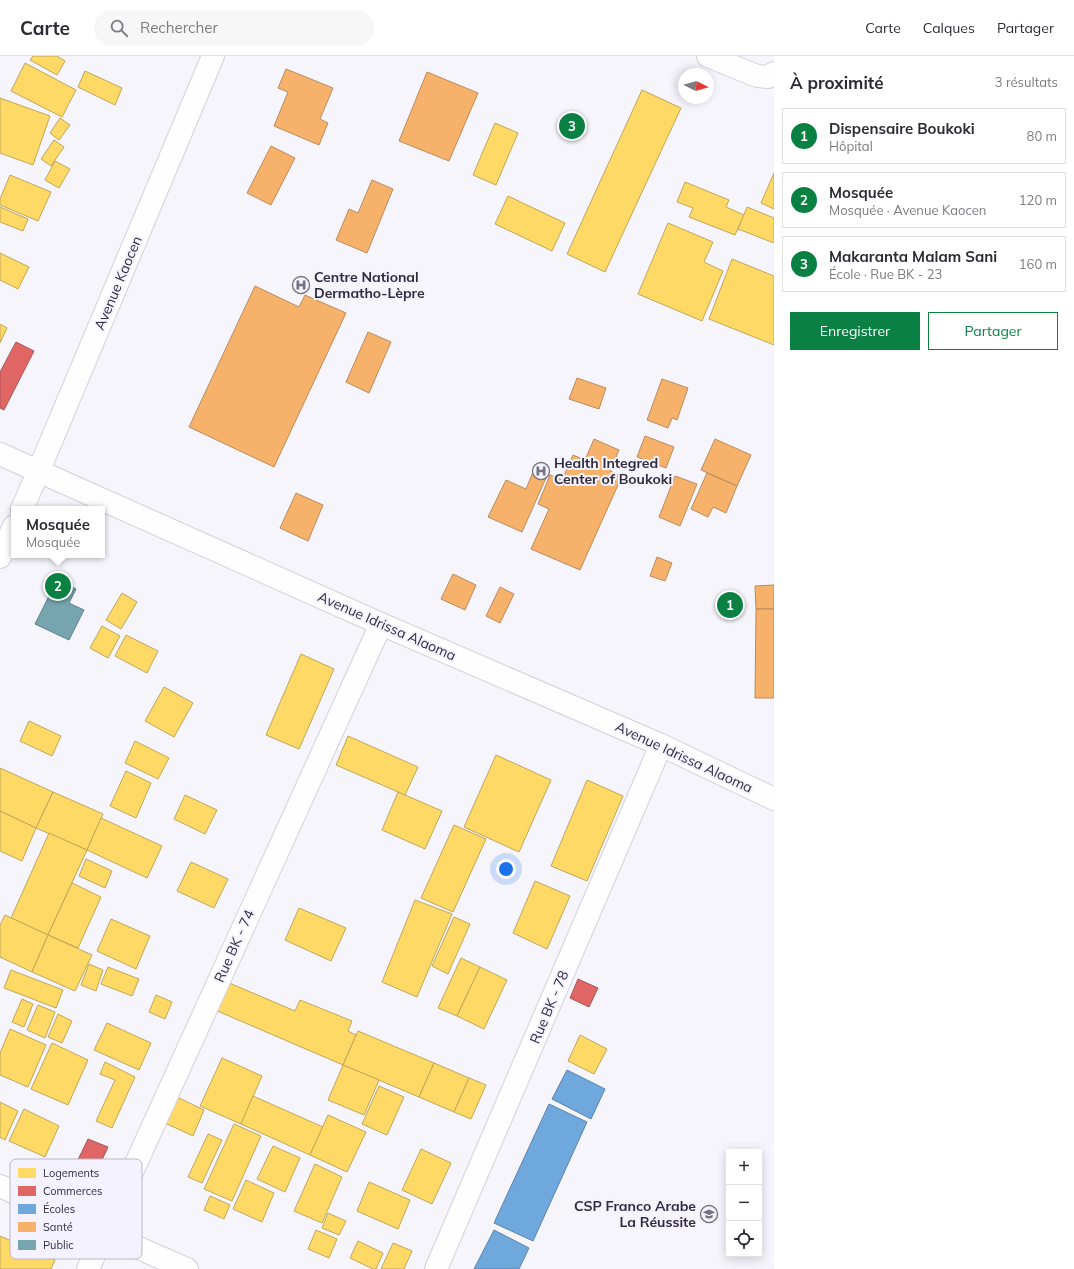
<!DOCTYPE html>
<html lang="fr">
<head>
<meta charset="utf-8">
<style>
  :root { --surface:#fff; --page:#f7f7f7; --text:#2b2b33; --muted:#7c7c81; --line:#e1e1e2; --accent:#0b8043 }
  body { margin:0; font-family:Mulish,sans-serif; background:var(--page); color:var(--text) }
  .controls { position:absolute; right:12px; bottom:12px; display:grid; overflow:hidden; border-radius:0px; box-shadow:0 2px 10px #0003 }
  .controls button { width:36px; height:36px; display:grid; place-items:center; padding:0; border:0; border-bottom:1px solid var(--line); background:var(--surface); color:var(--text); font:20px sans-serif }
  .compass { position:absolute; left:678px; top:12px; width:36px; height:36px; border-radius:50%; background:var(--surface); box-shadow:0 2px 10px #0003; rotate:96deg }
  .you { position:absolute; left:506px; top:813px; width:14px; height:14px; margin:-10px; border:3px solid #fff; border-radius:50%; background:#1a73e8; box-shadow:0 0 0 6px #1a73e833 }
  .badge { display:grid; place-items:center; width:26px; height:26px; border-radius:50%; background:var(--accent); color:#fff; font-size:13px; font-weight:700 }
  .pin { position:absolute; translate:-50% -50%; border:2px solid #fff; box-shadow:0 1px 4px #0006 }
  .popup { position:absolute; left:11px; top:450px; width:94px; height:52px; box-sizing:border-box; display:grid; place-content:center; border-radius:0px; background:var(--surface); filter:drop-shadow(0 1px 3px #0005); font-size:13px; white-space:nowrap; color:var(--muted) }
  .popup b { font-size:15px; color:var(--text) }
  .popup::after { content:''; position:absolute; left:50%; top:100%; margin-left:-8px; border:8px solid transparent; border-top-color:var(--surface) }
  .list { margin:0; padding:0; list-style:none }
  h2 { display:flex; justify-content:space-between; align-items:center; height:52px; margin:0; padding:0 16px; font-size:17px }
  h2 small { font-size:13px; font-weight:400; color:var(--muted) }
  .list li { display:grid; grid-template-columns:26px 1fr auto; gap:12px; align-items:center; box-sizing:border-box; height:56px; margin:0 8px 8px; padding:0 8px; border:1px solid var(--line); border-radius:0px }
  .list b { display:block; font-size:15px; white-space:nowrap }
  .list p { margin:0; font-size:13px; white-space:nowrap; color:var(--muted) }
  .list em { font-size:13px; font-style:normal; color:var(--muted) }
  .actions { display:flex; gap:8px; padding:12px 16px }
  .actions a { flex:1; padding:9px 0; border:1px solid var(--accent); border-radius:0px; text-align:center; font-size:14px; color:var(--accent) }
  .actions .main { background:var(--accent); color:#fff }
  .icon { flex:none; width:22px; height:22px; fill:none; stroke:currentColor; stroke-width:2; stroke-linecap:round; stroke-linejoin:round }
  .map { position:relative; flex:none; width:774px; height:1213px; overflow:hidden }
  header { display:flex; align-items:center; gap:24px; box-sizing:border-box; height:56px; padding:0 20px; background:var(--surface); border-bottom:1px solid var(--line) }
  header strong { font-size:19px }
  nav { display:flex; gap:22px; margin-inline-start:auto; font-size:14px }
  .search { width:280px; height:36px; background:var(--page); display:flex; align-items:center; gap:10px; box-sizing:border-box; padding:0 14px; border-radius:22px; color:var(--muted); font-size:15px }
  main { display:flex }
  aside { flex:1; background:var(--surface) }
  .map>svg:first-child { display:block }
  .homes { fill:#ffd966; stroke:#c1a558 }
  .shops { fill:#e06666; stroke:#ab5558 }
  .schools { fill:#6fa8dc; stroke:#5c83ab }
  .health { fill:#f6b26b; stroke:#bb8a5c }
  .public { fill:#76a5af; stroke:#61818c }
  .lines { fill:none; stroke-linecap:round; stroke-linejoin:round }
  .street-casing { stroke:#d3d0da; stroke-width:24 }
  .secondary-casing { stroke:#d3d0da; stroke-width:24 }
  .street { stroke:#fefeff; stroke-width:22 }
  .secondary { stroke:#fefeff; stroke-width:22 }
  .labels { text-anchor:middle; dominant-baseline:central; stroke-width:4; stroke-linejoin:round; paint-order:stroke }
  .poi-label { font-size:14px; font-weight:bold; fill:#302d39; stroke:#f5f2ff; text-anchor:start }
  .street-label { font-size:14px; fill:#302d39; stroke:#f5f2ff }
  .key { fill:#f5f2ff; stroke:#bab7c4; stroke-width:1 }
  .key-label { font-size:11px; fill:#302d39 }
</style>
</head>
<body>
<header>
<strong>Carte</strong>
<div class="search"><svg class="icon" aria-label="search" viewBox="0 0 24 24"><circle cx="10" cy="10" r="6"/><path d="M15 15l6 6"/></svg>Rechercher</div>
<nav><a>Carte</a><a>Calques</a><a>Partager</a></nav>
</header>
<main>
<div class="map">
<svg width="774" height="1213" viewBox="0 0 774 1213">
  <rect width="100%" height="100%" fill="#f6f5fc"/>
  <!-- homes -->
  <g class="homes">
    <polygon points="33,0 57,0 65,5 57,19 30,4"/>
    <polygon points="25,7 76,34 62,61 11,35"/>
    <polygon points="85,15 122,32 115,49 78,31"/>
    <polygon points="642,34 681,52 605,216 567,198"/>
    <polygon points="0,42 50,60 33,109 0,97"/>
    <polygon points="60,62 70,69 59,84 50,77"/>
    <polygon points="495,67 518,77 496,129 473,119"/>
    <polygon points="54,84 64,91 51,110 41,103"/>
    <polygon points="55,105 70,113 59,132 45,124"/>
    <polygon points="774,117 774,153 761,147"/>
    <polygon points="10,119 51,136 38,165 0,149 0,143"/>
    <polygon points="685,126 729,144 726,151 744,159 735,179 689,161 693,152 677,146"/>
    <polygon points="508,140 565,167 552,195 495,168"/>
    <polygon points="0,151 28,163 23,175 0,166"/>
    <polygon points="747,151 774,162 774,187 738,173"/>
    <polygon points="668,167 713,186 704,206 723,215 702,265 638,238"/>
    <polygon points="0,197 29,211 18,233 0,224"/>
    <polygon points="732,203 774,220 774,289 709,263"/>
    <polygon points="0,268 7,272 0,287"/>
    <polygon points="122,537 137,546 121,573 106,564"/>
    <polygon points="102,570 120,580 108,602 90,592"/>
    <polygon points="126,579 158,595 147,617 115,600"/>
    <polygon points="301,598 334,613 299,693 266,679"/>
    <polygon points="164,631 193,647 174,681 145,665"/>
    <polygon points="29,665 61,680 52,700 20,685"/>
    <polygon points="348,680 418,711 405,739 336,709"/>
    <polygon points="135,685 169,702 158,723 125,707"/>
    <polygon points="496,699 551,724 519,796 464,771"/>
    <polygon points="0,712 53,736 36,772 0,755"/>
    <polygon points="126,715 151,727 136,762 110,750"/>
    <polygon points="587,724 623,740 587,825 551,810"/>
    <polygon points="53,736 103,758 87,794 36,772"/>
    <polygon points="398,736 442,755 425,793 382,774"/>
    <polygon points="185,739 217,754 205,778 174,763"/>
    <polygon points="0,755 36,772 22,805 0,795"/>
    <polygon points="101,762 162,790 147,822 87,794"/>
    <polygon points="454,769 486,783 453,856 421,842"/>
    <polygon points="49,777 87,794 48,879 11,862"/>
    <polygon points="86,803 112,815 105,832 79,820"/>
    <polygon points="191,806 228,823 214,852 177,835"/>
    <polygon points="535,825 570,840 547,893 513,877"/>
    <polygon points="72,827 101,841 78,892 48,879"/>
    <polygon points="415,844 452,858 417,941 382,926"/>
    <polygon points="299,852 346,872 331,905 285,884"/>
    <polygon points="5,859 48,879 32,916 0,901 0,869"/>
    <polygon points="454,861 470,868 448,918 432,910"/>
    <polygon points="111,863 150,880 136,913 97,895"/>
    <polygon points="48,879 92,899 75,935 32,916"/>
    <polygon points="461,902 480,911 457,960 438,952"/>
    <polygon points="89,908 103,914 96,935 81,929"/>
    <polygon points="108,911 139,923 132,940 101,928"/>
    <polygon points="480,911 507,924 484,973 457,960"/>
    <polygon points="11,914 63,934 56,952 4,932"/>
    <polygon points="227,926 295,955 300,944 352,965 348,975 356,979 343,1009 215,954"/>
    <polygon points="156,939 172,946 165,963 149,956"/>
    <polygon points="22,943 33,948 24,971 12,966"/>
    <polygon points="38,949 55,956 45,982 27,974"/>
    <polygon points="58,958 72,965 62,987 48,981"/>
    <polygon points="107,967 151,987 139,1014 94,994"/>
    <polygon points="10,973 46,989 28,1031 0,1019 0,997"/>
    <polygon points="358,975 434,1007 419,1041 343,1009"/>
    <polygon points="580,979 607,993 594,1018 568,1005"/>
    <polygon points="52,987 88,1004 68,1049 31,1033"/>
    <polygon points="222,1002 262,1020 241,1068 200,1050"/>
    <polygon points="105,1006 135,1021 112,1072 96,1065 115,1024 100,1018"/>
    <polygon points="434,1007 469,1022 454,1056 419,1041"/>
    <polygon points="343,1009 379,1024 364,1059 328,1044"/>
    <polygon points="469,1022 486,1029 471,1063 454,1056"/>
    <polygon points="379,1030 404,1041 387,1079 362,1068"/>
    <polygon points="253,1040 323,1071 310,1099 241,1068"/>
    <polygon points="177,1041 204,1054 193,1080 165,1067"/>
    <polygon points="0,1046 18,1055 5,1084 0,1081"/>
    <polygon points="24,1053 59,1070 45,1101 9,1085"/>
    <polygon points="328,1059 366,1076 347,1116 310,1099"/>
    <polygon points="234,1068 261,1080 232,1145 204,1133"/>
    <polygon points="208,1078 222,1084 202,1127 188,1121"/>
    <polygon points="273,1090 300,1102 285,1136 257,1123"/>
    <polygon points="421,1093 451,1107 432,1148 402,1134"/>
    <polygon points="315,1108 342,1121 322,1167 294,1155"/>
    <polygon points="246,1124 274,1137 262,1166 233,1153"/>
    <polygon points="369,1126 410,1144 398,1173 357,1155"/>
    <polygon points="210,1140 230,1149 224,1163 204,1154"/>
    <polygon points="328,1157 346,1165 339,1179 322,1172"/>
    <polygon points="316,1174 337,1183 329,1202 308,1193"/>
    <polygon points="0,1180 55,1204 51,1213 0,1213"/>
    <polygon points="358,1185 383,1197 376,1213 373,1213 350,1202"/>
    <polygon points="393,1187 412,1195 404,1213 381,1213"/>
  </g>
  <!-- shops -->
  <g class="shops">
    <polygon points="16,286 34,295 4,354 0,352 0,316"/>
    <polygon points="578,923 598,932 589,951 570,942"/>
    <polygon points="88,1083 108,1091 94,1121 74,1112"/>
  </g>
  <!-- schools -->
  <g class="schools">
    <polygon points="567,1014 605,1033 591,1063 552,1043"/>
    <polygon points="549,1048 587,1066 533,1185 494,1167"/>
    <polygon points="494,1174 529,1192 519,1213 474,1213"/>
  </g>
  <!-- health -->
  <g class="health">
    <polygon points="286,13 333,32 320,63 328,67 319,89 274,70 288,36 278,32"/>
    <polygon points="427,16 478,37 449,105 399,85"/>
    <polygon points="271,90 295,102 271,149 247,137"/>
    <polygon points="372,124 393,133 367,197 336,184 349,153 358,157"/>
    <polygon points="255,230 299,251 305,239 346,257 274,411 189,371"/>
    <polygon points="368,276 391,286 369,337 346,326"/>
    <polygon points="577,322 606,332 599,353 569,343"/>
    <polygon points="662,323 688,332 677,364 672,362 668,372 647,364"/>
    <polygon points="645,380 674,391 666,412 637,401"/>
    <polygon points="594,383 619,394 610,415 622,420 580,514 531,493 549,453 538,448 550,419 562,424 573,399 585,404"/>
    <polygon points="715,383 751,399 737,430 701,414"/>
    <polygon points="533,416 546,422 522,476 488,461 506,424 526,433"/>
    <polygon points="707,417 737,430 726,457 713,451 708,461 691,453"/>
    <polygon points="675,420 697,428 680,470 659,461"/>
    <polygon points="296,437 323,449 308,485 280,472"/>
    <polygon points="657,501 672,507 665,525 650,520"/>
    <polygon points="453,518 476,529 465,554 441,543"/>
    <polygon points="774,529 774,553 756,553 755,530"/>
    <polygon points="500,531 514,538 500,567 486,560"/>
    <polygon points="756,553 774,553 774,642 755,642"/>
  </g>
  <!-- public -->
  <polygon class="public" points="57,524 76,533 69,547 84,554 69,584 35,568"/>
  <g class="lines">
    <!-- street casing -->
    <g class="street-casing">
      <g id="street">
        <polyline points="708,0 757,20 768,21 774,17"/>
        <polyline points="0,398 381,568 661,689 774,743"/>
        <polyline points="0,1130 104,1177 187,1213"/>
        <polyline points="88,1213 381,568"/>
        <polyline points="436,1213 661,689"/>
      </g>
    </g>
    <!-- secondary casing -->
    <g class="secondary-casing">
      <g id="secondary">
        <polyline points="22,453 39,414 213,0"/>
        <polyline points="0,501 14,470"/>
      </g>
    </g>
    <!-- street -->
    <use href="#street" class="street"/>
    <!-- secondary -->
    <use href="#secondary" class="secondary"/>
  </g>
  <!-- icons -->
  <defs>
    <g id="hospital-ring" transform="scale(0.9)"><circle r="9.5" fill="#f5f2ff" stroke="#75737d" stroke-width="1.5"/><path d="M-5-5h3v3.5h4V-5h3V5h-3V1.5h-4V5h-3Z" fill="#75737d"/></g>
    <g id="school-ring" transform="scale(0.9)"><circle r="9.5" fill="#f5f2ff" stroke="#75737d" stroke-width="1.5"/><path d="M0-5L7-2L0 1L-7-2ZM-4 1L0 2.5L4 1V4Q0 6-4 4Z" fill="#75737d"/></g>
  </defs>
  <g fill-rule="evenodd">
    <use href="#hospital-ring" x="301" y="229"/>
    <use href="#hospital-ring" x="541" y="415"/>
    <use href="#school-ring" x="709" y="1158"/>
  </g>
  <g class="labels">
    <!-- poi labels -->
    <g class="poi-label">
      <text x="314" y="221">Centre National<tspan x="314" dy="16">Dermatho-Lèpre</tspan></text>
      <text x="554" y="407">Health Integred<tspan x="554" dy="16">Center of Boukoki</tspan></text>
      <text x="696" y="1150" text-anchor="end">CSP Franco Arabe<tspan x="696" dy="16">La Réussite</tspan></text>
    </g>
    <!-- street labels -->
    <g class="street-label">
      <text transform="translate(118 227) rotate(-67)">Avenue Kaocen</text>
      <text transform="translate(387 570) rotate(24)">Avenue Idrissa Alaoma</text>
      <text transform="translate(684 701) rotate(25)">Avenue Idrissa Alaoma</text>
      <text transform="translate(234 890) rotate(-66)">Rue BK - 74</text>
      <text transform="translate(549 951) rotate(-67)">Rue BK - 78</text>
    </g>
  </g>
  <!-- legend -->
  <rect x="10" y="1103" width="132" height="100" rx="6" class="key"/>
  <rect x="18" y="1112" width="18" height="10" fill="#ffd966"/>
  <rect x="18" y="1130" width="18" height="10" fill="#e06666"/>
  <rect x="18" y="1148" width="18" height="10" fill="#6fa8dc"/>
  <rect x="18" y="1166" width="18" height="10" fill="#f6b26b"/>
  <rect x="18" y="1184" width="18" height="10" fill="#76a5af"/>
  <g class="key-label">
    <text x="43" y="1121">Logements</text>
    <text x="43" y="1139">Commerces</text>
    <text x="43" y="1157">Écoles</text>
    <text x="43" y="1175">Santé</text>
    <text x="43" y="1193">Public</text>
  </g>
</svg>
<div class="controls">
<button>+</button>
<button>−</button>
<button><svg class="icon" aria-label="locate" viewBox="0 0 24 24"><circle cx="12" cy="12" r="6"/><path d="M12 2v4M12 18v4M2 12h4M18 12h4"/></svg></button>
</div>
<svg class="compass" viewBox="-18 -18 36 36"><path d="M0-13l5 13h-10z" fill="#e53935"/><path d="M0 13l5-13h-10z" fill="#7c7c81"/></svg>
<div class="you"></div>
<div class="pin badge" style="left:730px;top:549px">1</div>
<div class="pin badge" style="left:58px;top:530px">2</div>
<div class="popup"><b>Mosquée</b>Mosquée</div>
<div class="pin badge" style="left:572px;top:70px">3</div>
</div>
<aside>
<h2>À proximité<small>3 résultats</small></h2>
<ul class="list">
<li><span class="badge">1</span><div><b>Dispensaire Boukoki</b><p>Hôpital</p></div><em>80 m</em></li>
<li><span class="badge">2</span><div><b>Mosquée</b><p>Mosquée · Avenue Kaocen</p></div><em>120 m</em></li>
<li><span class="badge">3</span><div><b>Makaranta Malam Sani</b><p>École · Rue BK - 23</p></div><em>160 m</em></li>
</ul>
<div class="actions"><a class="main">Enregistrer</a><a>Partager</a></div>
</aside>
</main>
</body>
</html>
